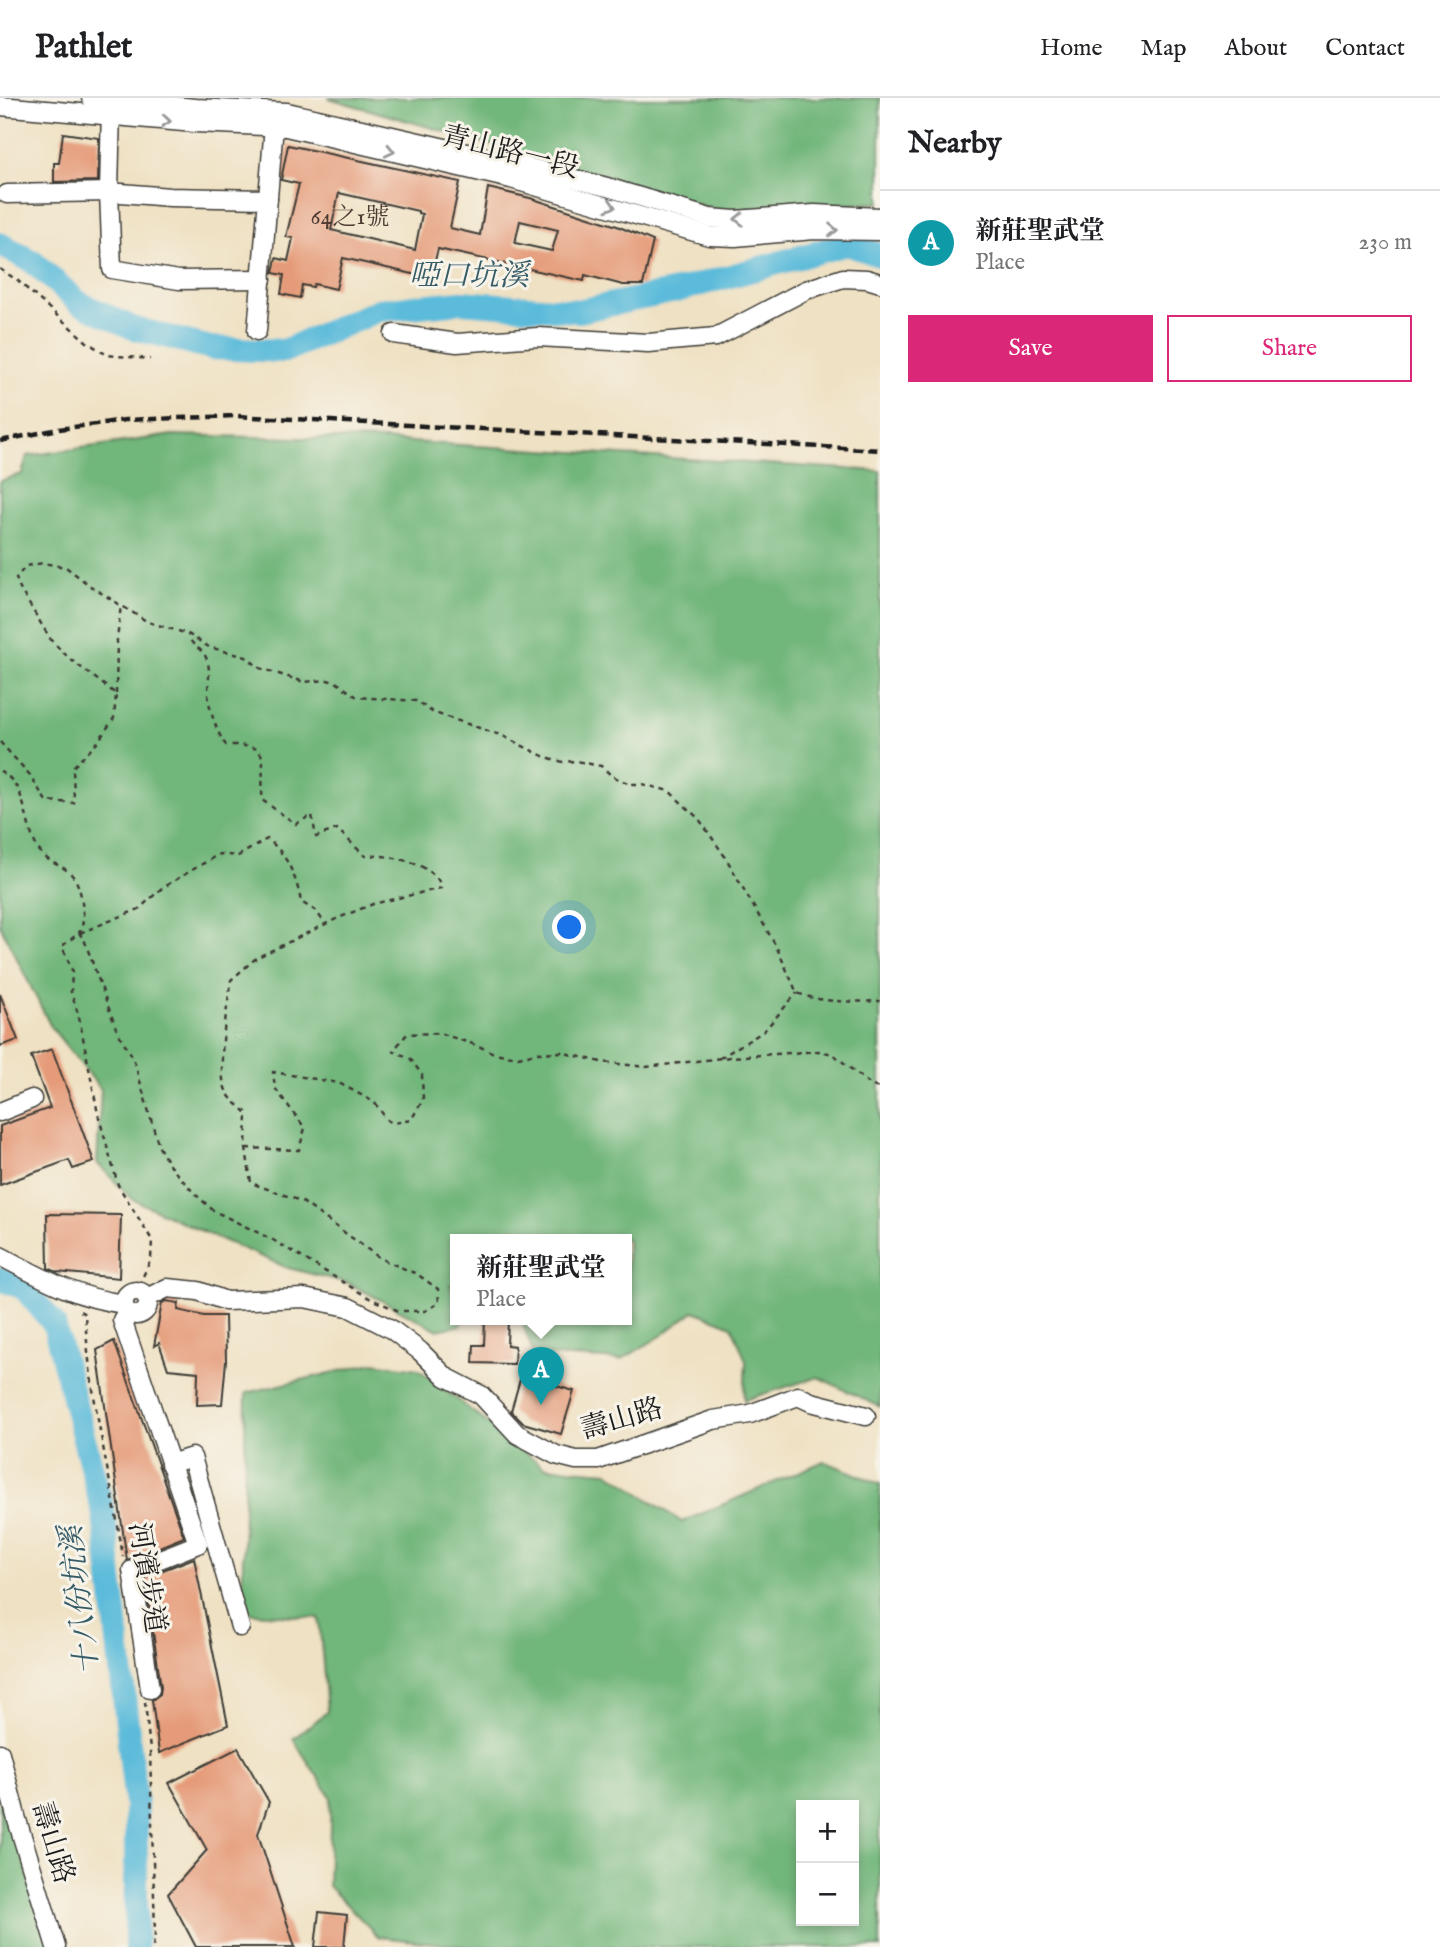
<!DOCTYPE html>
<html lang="en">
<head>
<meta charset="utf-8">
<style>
  :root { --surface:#fff; --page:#f6f6f6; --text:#202124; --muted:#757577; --line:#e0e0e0; --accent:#db2777 }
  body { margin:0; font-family:"IM FELL English","Noto Serif TC",serif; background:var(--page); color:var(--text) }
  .controls { position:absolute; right:21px; bottom:21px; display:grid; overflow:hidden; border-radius:0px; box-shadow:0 4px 10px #0003 }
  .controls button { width:63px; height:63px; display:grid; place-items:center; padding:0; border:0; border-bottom:2px solid var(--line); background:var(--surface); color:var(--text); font:35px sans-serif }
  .you { position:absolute; left:570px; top:830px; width:24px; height:24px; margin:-18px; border:5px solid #fff; border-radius:50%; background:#1a73e8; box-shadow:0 0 0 10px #1a73e833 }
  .badge { display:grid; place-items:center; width:46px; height:46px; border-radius:50%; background:var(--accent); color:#fff; font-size:23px; font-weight:700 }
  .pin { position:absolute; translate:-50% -58px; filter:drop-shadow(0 2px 4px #0008) }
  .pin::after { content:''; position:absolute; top:37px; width:24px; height:21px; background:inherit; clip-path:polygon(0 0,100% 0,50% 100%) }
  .popup { position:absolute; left:450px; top:1136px; width:182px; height:91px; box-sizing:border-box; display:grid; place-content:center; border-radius:0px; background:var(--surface); filter:drop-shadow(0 2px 5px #0005); font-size:23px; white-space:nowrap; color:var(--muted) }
  .popup b { font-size:26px; color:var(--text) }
  .popup::after { content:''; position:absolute; left:50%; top:100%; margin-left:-14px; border:14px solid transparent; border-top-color:var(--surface) }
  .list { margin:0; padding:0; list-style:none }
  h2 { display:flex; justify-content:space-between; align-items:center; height:91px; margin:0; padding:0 28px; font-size:30px }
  h2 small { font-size:23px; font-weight:400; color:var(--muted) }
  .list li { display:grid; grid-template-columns:46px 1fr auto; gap:21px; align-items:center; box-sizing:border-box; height:105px; padding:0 28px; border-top:2px solid var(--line) }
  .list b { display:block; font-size:26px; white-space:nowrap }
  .list p { margin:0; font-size:23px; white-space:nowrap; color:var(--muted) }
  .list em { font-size:23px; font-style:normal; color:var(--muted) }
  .actions { display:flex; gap:14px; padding:21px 28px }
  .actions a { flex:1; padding:16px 0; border:2px solid var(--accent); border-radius:0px; text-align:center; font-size:24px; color:var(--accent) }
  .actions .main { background:var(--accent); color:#fff }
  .map { position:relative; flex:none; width:880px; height:1849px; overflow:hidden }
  header { display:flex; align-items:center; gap:42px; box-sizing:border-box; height:98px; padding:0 35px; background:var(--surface); border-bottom:2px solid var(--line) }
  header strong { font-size:33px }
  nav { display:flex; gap:38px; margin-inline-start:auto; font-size:24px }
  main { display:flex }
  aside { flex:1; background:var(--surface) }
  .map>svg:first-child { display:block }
  .forest { fill:#71b67a; stroke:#46694b; stroke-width:2; fill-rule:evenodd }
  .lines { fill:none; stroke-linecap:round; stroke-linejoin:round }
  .river { stroke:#5cbbda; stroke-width:24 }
  .building { fill:#e59b79; fill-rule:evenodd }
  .minor-casing { stroke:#3c3a35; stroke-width:21 }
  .path { stroke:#3c3a35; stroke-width:2.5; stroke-dasharray:5 5; stroke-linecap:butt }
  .minor { stroke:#fff; stroke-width:18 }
  .rail { stroke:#1c1c1c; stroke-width:4.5; stroke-dasharray:10 5; stroke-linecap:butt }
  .oneway { stroke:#999 }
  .labels { text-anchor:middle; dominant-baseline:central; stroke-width:6; stroke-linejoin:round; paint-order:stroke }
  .number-label { font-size:24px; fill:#4e3c33 }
  .street-label { font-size:28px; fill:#1c1c1c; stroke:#f7f3e8 }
  .water-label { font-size:30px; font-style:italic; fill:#365c68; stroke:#f7f3e8 }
</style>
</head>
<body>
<header>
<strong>Pathlet</strong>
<nav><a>Home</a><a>Map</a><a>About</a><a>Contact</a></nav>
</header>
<main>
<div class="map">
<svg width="880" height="1849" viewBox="0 0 880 1849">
  <rect width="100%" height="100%" fill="#f7f3e8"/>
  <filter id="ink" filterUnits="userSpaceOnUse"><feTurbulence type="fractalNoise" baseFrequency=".0143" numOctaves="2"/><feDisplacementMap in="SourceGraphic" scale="14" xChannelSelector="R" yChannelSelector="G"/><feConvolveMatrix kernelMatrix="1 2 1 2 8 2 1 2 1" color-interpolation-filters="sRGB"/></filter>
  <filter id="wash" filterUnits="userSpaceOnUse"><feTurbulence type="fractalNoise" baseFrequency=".00686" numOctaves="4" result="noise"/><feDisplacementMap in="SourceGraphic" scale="28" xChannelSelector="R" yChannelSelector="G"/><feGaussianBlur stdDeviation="1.57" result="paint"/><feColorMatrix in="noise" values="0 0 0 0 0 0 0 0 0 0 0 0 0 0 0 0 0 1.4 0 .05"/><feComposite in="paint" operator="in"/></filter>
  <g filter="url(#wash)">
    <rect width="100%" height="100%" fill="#efe1c3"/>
    <!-- forest -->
    <g class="forest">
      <polygon points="328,0 880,0 880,105 717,112"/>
      <polygon points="172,337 382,342 880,373 880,1309 818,1279 744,1302 746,1263 732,1228 694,1213 661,1238 621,1262 534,1257 521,1221 627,1221 627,1141 455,1141 455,1187 450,1187 455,1197 455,1221 462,1221 462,1227 438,1232 348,1185 288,1170 206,1135 132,1101 97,1065 101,991 51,929 0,827 0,383 22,376 27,358"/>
      <path d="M373,1265L418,1271L544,1369L608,1374L682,1424L824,1363L880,1386V1849H469L379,1839L328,1788L331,1699L293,1641L327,1614L319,1520L242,1514L246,1295ZM801,1707H854V1823H801Z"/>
      <polygon points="0,1690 51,1849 0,1849"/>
    </g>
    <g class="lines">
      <!-- river -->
      <g class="river">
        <polyline points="0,146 33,164 78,204 133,230 211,250 284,253 379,212 461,204 579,213 676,193 847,146 880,157"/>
        <polyline points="0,1181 24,1190 54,1226 104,1417 136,1707 136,1849"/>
      </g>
    </g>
    <g id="blocks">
      <!-- building -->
      <g class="building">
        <polygon points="63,35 99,40 98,83 54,84 54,65 59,65"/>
        <path d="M288,47L460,84L450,130L480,137L488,90L530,100L617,128L653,143L643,187H623L585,177L584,183L438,151L432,174L423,172L422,177L417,175V177L343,160L336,191L314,186L313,189L302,187L300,200L281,196L284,177L273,175L276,160L288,163L293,140L286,139L299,86L281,82ZM339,95L418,113V115L422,116L415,152L331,132ZM520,123L558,132L552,153L515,145Z"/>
        <polygon points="0,896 18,942 0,948"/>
        <polygon points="52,951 94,1064 73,1071 69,1062 0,1087 0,1028 50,1010 31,958"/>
        <polygon points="47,1116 121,1117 119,1180 57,1174 48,1170"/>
        <polygon points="166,1203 179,1205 178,1212 204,1218 225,1218 226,1263 222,1306 197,1307 198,1274 168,1271 159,1245 154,1248 162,1205"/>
        <polygon points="485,1221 508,1221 507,1247 515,1248 514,1266 473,1265 474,1247 484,1247"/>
        <polygon points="114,1243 184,1439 127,1462 97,1252"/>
        <polygon points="521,1278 574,1293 561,1336 523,1325 511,1313"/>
        <polygon points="194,1460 228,1627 159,1655 152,1602 160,1596 161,1589 145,1479"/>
        <polygon points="238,1650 269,1704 258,1736 295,1849 196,1849 168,1796 207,1752 169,1685"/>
        <polygon points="319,1814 347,1817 344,1849 315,1849"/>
      </g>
    </g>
  </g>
  <g filter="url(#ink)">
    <use href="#blocks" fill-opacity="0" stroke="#3c3a35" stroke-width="2"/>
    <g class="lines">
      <!-- minor casing -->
      <g class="minor-casing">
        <g id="minor">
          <polyline points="91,0 195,10 287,14 511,65 607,89 710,120 735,122 814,116 880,119"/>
          <polyline points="0,8 195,25 286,29 511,81 709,138 735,139 814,132 880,133"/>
          <polyline points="111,9 109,94 112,171 179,182 262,181"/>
          <polyline points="7,96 109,94 170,99 268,101"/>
          <polyline points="257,233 275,15"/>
          <polyline points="394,236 457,245 538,239 648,245 716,239 806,192 843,180 867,181 880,185"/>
          <polyline points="0,1014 32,1001"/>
          <path d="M0,1158C44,1181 74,1199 124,1206"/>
          <circle cx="136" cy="1205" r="12"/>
          <polyline points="147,1200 167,1190 198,1193 226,1203 304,1200 348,1209 391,1231 420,1253 446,1279 481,1297 517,1336 556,1357 576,1362 598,1362 713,1322 750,1316 798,1298 811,1304 866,1318"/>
          <polyline points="127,1213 122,1222 198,1446 132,1472 150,1591"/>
          <polyline points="170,1366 192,1359 240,1529"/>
          <polyline points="0,1655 17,1722 56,1849"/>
        </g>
      </g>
      <!-- path -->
      <g class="path">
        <polyline points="0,171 17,182 87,244 107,257 150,261"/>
        <polyline points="116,596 117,542 121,507"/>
        <path d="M0,644L30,677L46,703L74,705L73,669L97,645L114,620L116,596L70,561L51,542L20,491L16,480L26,468L43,465L66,469L93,490L148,524L188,536L209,549L246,559L260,570L304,584L327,582L336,584L357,599L417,603L432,614L503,638L543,658L563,664L575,663L601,668L612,678L630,686H642L669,693L699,721L726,760L777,850L797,895C823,905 852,904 880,903"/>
        <path d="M0,673C28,688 23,724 37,749C52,775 76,760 82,804C83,817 85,824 79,835"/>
        <path d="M80,835L139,811L162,790L219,756L238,758L267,741C287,755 297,781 301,804L316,813L326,827"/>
        <polyline points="720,960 764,933 797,895"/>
        <polyline points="246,1050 299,1052 305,1030 275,990 273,974 339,985 374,1004 388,1023 394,1025 411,1022 423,1002 422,977 410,960 393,953 407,936 439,935 476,947 494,955 518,959 537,955 561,954 601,964 646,969 731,959 820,953 833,956 872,988 880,990"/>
        <path d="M139,1187L151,1161L152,1142L118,1087L98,1016L79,919L71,894L72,872L62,848L79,835L84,841L117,933L133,959L159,1049L169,1067L194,1095L214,1113L273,1142L371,1201L399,1213H425L439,1205L438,1191L417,1176L381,1161L301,1103L251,1085L246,1050L247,1015C241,1009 232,1003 228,996C214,976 228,907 231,882L256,860L336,821L373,806L441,790C439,766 385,755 365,758L337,731L316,739L312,717L296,726L262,702L263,660L258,651L240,647H226C218,638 208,609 208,595C208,583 211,574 207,562C203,549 191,550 188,536"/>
        <path d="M80,1213L85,1216C89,1298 111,1378 123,1459"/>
        <polyline points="145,1604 150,1652 155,1836 153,1849"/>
      </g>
      <!-- minor -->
      <use href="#minor" class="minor"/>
      <!-- rail -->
      <polyline class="rail" points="0,343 59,331 125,322 236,318 880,352"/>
    </g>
    <!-- one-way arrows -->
    <defs><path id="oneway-chevron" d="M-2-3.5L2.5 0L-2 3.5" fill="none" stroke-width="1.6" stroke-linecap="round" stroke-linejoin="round" transform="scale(1.75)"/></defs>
    <g class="oneway">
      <use href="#oneway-chevron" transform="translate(166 23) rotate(5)"/>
      <use href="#oneway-chevron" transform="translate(390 53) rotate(13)"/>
      <use href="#oneway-chevron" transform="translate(611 108) rotate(17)"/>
      <use href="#oneway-chevron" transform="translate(739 121) rotate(179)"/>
      <use href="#oneway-chevron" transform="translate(833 132) rotate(1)"/>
    </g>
  </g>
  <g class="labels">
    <!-- number labels -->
    <g class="number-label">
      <text x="350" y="119">64之1號</text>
    </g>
    <!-- street labels -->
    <g class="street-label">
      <text transform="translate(510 55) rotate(14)">青山路一段</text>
      <text transform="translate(622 1322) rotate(-16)">壽山路</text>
      <text transform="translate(146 1480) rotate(81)">河濱步道</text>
      <text transform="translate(52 1745) rotate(73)">壽山路</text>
    </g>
    <!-- water labels -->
    <g class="water-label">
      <text x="469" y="179">啞口坑溪</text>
      <text transform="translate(81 1502) rotate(-97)">十八份坑溪</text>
    </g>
  </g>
</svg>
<div class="controls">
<button>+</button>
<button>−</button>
</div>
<div class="you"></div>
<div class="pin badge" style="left:541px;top:1307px;background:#0f9aa8">A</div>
<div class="popup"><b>新莊聖武堂</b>Place</div>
</div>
<aside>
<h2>Nearby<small></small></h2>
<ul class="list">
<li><span class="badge" style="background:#0f9aa8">A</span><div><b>新莊聖武堂</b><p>Place</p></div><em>230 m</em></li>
</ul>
<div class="actions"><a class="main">Save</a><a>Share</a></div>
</aside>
</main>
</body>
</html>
